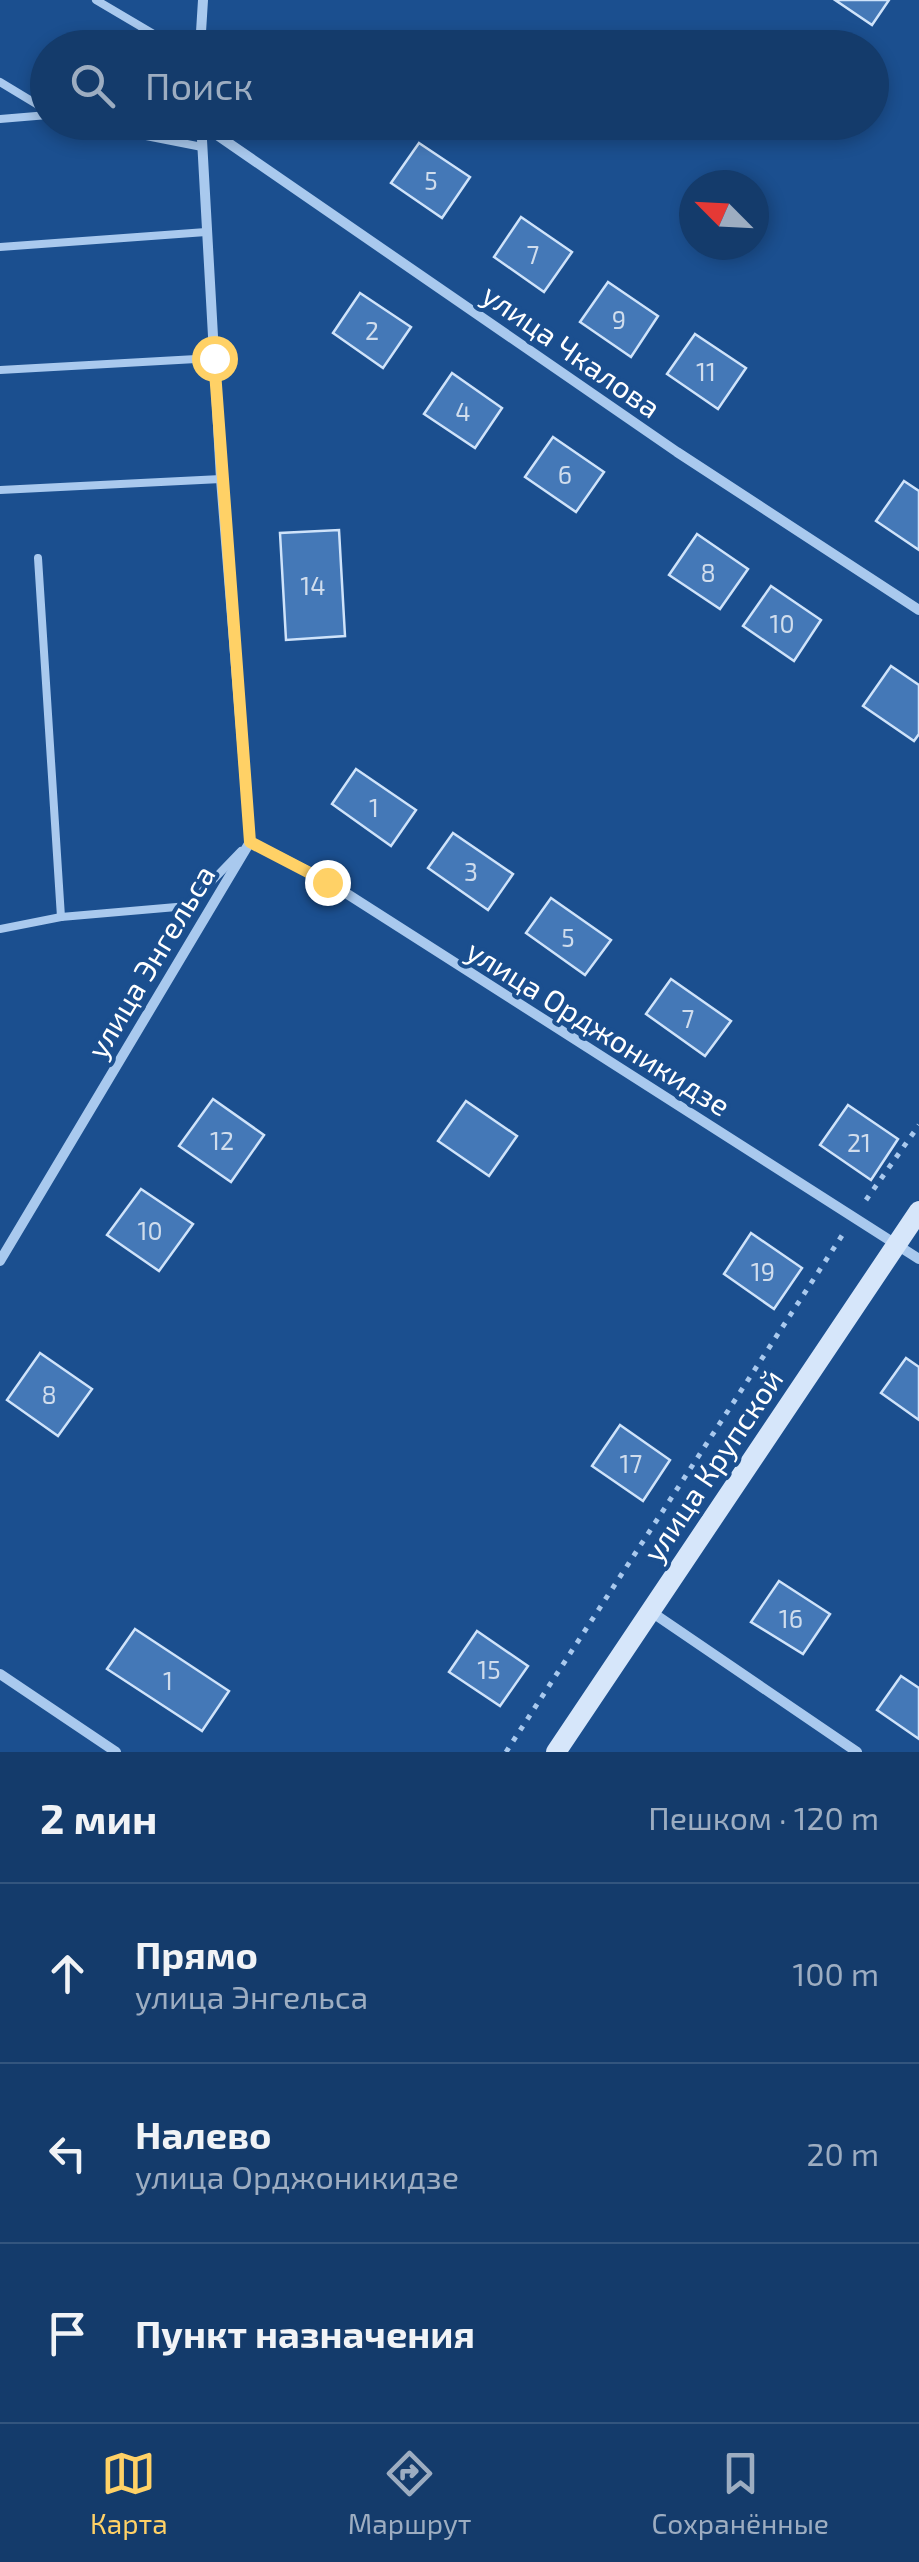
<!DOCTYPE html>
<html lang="ru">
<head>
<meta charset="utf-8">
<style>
  :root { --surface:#143b6b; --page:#214673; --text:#f1f3f6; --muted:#9dadc1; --line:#33557e; --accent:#ffd166 }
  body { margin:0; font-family:"Exo 2",sans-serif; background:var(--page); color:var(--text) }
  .compass { position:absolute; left:679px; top:170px; width:90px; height:90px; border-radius:50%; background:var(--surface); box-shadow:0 5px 15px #0003; rotate:294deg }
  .stop { position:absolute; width:30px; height:30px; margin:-22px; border:8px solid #ffd166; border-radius:50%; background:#fff }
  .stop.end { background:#ffd166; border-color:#fff; box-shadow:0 2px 10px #0008 }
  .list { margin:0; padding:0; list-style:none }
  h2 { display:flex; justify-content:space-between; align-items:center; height:130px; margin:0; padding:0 40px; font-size:42px }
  h2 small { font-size:32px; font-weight:400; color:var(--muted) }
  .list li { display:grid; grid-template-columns:65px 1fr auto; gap:30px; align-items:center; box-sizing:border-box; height:180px; padding:0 40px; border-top:2px solid var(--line) }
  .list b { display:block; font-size:38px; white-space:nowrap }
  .list p { margin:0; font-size:32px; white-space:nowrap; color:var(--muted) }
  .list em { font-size:32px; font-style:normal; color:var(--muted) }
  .icon { flex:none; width:55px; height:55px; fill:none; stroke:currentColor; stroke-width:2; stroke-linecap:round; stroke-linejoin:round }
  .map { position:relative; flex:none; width:919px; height:1752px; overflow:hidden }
  .search { position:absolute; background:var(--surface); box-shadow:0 5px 15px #0003; left:30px; right:30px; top:30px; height:110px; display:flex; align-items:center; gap:25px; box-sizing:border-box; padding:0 35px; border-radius:55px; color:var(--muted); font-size:38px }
  .sheet { height:670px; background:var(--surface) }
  nav { display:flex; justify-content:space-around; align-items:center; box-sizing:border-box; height:140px; border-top:2px solid var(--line); background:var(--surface); font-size:28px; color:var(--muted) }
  nav a { display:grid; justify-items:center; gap:5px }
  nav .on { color:var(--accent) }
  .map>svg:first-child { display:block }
  .building { fill:#4478b7; stroke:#cfe3fa; stroke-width:2.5 }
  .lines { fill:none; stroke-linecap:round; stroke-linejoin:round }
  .path { stroke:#a9c9ee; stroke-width:5; stroke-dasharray:5 8; stroke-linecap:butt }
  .lane { stroke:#a9c9ee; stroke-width:8 }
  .street { stroke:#a9c9ee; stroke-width:10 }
  .secondary { stroke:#d6e6fa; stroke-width:20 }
  .route { stroke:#ffd166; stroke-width:12 }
  .labels { text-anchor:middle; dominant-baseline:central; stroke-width:8; stroke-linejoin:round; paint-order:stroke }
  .number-label { font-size:25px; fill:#d0dded }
  .street-label { font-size:30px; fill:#fff; stroke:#1b4f8f }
</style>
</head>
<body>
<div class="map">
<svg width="919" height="1752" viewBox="0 0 919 1752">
  <rect width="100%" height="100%" fill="#1b4f8f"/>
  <!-- building -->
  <g class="building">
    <polygon points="835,0 889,0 872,25"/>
    <polygon points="419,143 470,177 442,218 391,183"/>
    <polygon points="521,217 572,252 544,292 494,257"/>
    <polygon points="608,282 658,316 631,357 580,322"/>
    <polygon points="360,293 411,327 383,368 333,333"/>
    <polygon points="695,334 746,368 718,409 667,374"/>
    <polygon points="452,373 502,408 475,448 424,414"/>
    <polygon points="553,437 604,472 576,512 525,477"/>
    <polygon points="904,481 919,491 919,550 876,521"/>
    <polygon points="339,530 345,636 286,640 280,533"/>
    <polygon points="697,534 748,569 720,609 669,575"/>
    <polygon points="771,586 821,620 794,661 743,626"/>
    <polygon points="891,666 919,685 919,734 914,741 863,706"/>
    <polygon points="356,769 416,810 391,846 332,804"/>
    <polygon points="453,833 513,874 488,910 428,868"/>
    <polygon points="551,898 611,940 585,975 526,933"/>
    <polygon points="671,979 731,1021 705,1056 646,1014"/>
    <polygon points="213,1099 264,1135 231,1182 179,1146"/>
    <polygon points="466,1101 517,1136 489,1176 438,1141"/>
    <polygon points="848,1105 898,1139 871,1180 820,1145"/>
    <polygon points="141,1189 193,1224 159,1271 107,1235"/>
    <polygon points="751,1233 802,1268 774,1309 724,1274"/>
    <polygon points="40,1353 92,1389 58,1436 7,1400"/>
    <polygon points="906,1358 919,1367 919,1420 881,1393"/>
    <polygon points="620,1425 670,1460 643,1501 592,1466"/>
    <polygon points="779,1581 830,1614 803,1654 751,1622"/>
    <polygon points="135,1629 229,1691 202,1731 107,1669"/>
    <polygon points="477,1631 528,1666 500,1706 449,1672"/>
    <polygon points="901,1676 919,1688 919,1739 877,1710"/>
  </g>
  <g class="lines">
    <!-- path -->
    <g class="path">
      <polyline points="866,1200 919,1125"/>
      <polyline points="506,1752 843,1234"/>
    </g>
    <!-- lane -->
    <g class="lane">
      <polyline points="96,0 162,39 200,46"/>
      <polyline points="69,48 71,38 157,39"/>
      <polyline points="0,82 48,111"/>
      <polyline points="0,119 48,115"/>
      <polyline points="103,122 131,133 202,147"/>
      <polyline points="0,247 206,232"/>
      <polyline points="0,370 214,358"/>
      <polyline points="0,490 221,479"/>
      <polyline points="38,558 61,917"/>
      <polyline points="0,929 61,917 188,906 241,851"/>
    </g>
    <!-- street -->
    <g class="street">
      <polyline points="200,48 203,0"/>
      <polyline points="201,124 677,452 919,610"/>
      <polyline points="250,842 327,881 919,1259"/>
      <polyline points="0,1261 250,842 221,479 201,122"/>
      <polyline points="650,1611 857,1752"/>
      <polyline points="0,1674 116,1752"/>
    </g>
    <!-- secondary -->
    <polyline class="secondary" points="556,1752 919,1211"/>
  </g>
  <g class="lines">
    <!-- route -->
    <polyline class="route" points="214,358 250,842 327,882"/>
  </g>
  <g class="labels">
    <!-- number labels -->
    <g class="number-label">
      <text x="431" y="180">5</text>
      <text x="533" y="254">7</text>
      <text x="619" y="319">9</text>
      <text x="372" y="330">2</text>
      <text x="706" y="371">11</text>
      <text x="463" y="411">4</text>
      <text x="565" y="474">6</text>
      <text x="708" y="572">8</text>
      <text x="313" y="585">14</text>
      <text x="782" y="623">10</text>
      <text x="374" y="807">1</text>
      <text x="471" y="871">3</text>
      <text x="568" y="937">5</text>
      <text x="688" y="1018">7</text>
      <text x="222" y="1140">12</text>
      <text x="859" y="1142">21</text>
      <text x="150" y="1230">10</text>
      <text x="763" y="1271">19</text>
      <text x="49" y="1394">8</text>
      <text x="631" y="1463">17</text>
      <text x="791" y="1618">16</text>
      <text x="489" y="1669">15</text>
      <text x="168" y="1680">1</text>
    </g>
    <!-- street labels -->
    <g class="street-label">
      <text transform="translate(572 350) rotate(35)">улица Чкалова</text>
      <text transform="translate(150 961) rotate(-59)">улица Энгельса</text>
      <text transform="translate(599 1027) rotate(32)">улица Орджоникидзе</text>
      <text transform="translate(712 1465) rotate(-56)">улица Крупской</text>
    </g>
  </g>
</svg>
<svg class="compass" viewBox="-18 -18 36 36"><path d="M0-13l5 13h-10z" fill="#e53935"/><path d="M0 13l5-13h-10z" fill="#9dadc1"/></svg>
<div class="stop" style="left:214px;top:358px"></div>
<div class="stop end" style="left:327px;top:882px"></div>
<div class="search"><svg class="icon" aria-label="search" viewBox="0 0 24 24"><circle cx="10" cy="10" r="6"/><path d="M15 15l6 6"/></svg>Поиск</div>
</div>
<section class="sheet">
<h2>2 мин<small>Пешком · 120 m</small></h2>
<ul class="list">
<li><svg class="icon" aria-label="ahead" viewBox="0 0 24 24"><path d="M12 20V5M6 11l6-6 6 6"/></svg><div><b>Прямо</b><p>улица Энгельса</p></div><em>100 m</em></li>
<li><svg class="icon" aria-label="left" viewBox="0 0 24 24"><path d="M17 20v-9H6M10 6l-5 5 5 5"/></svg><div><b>Налево</b><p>улица Орджоникидзе</p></div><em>20 m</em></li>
<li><svg class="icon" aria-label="arrive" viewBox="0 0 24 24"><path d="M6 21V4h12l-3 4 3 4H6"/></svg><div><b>Пункт назначения</b></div></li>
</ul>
</section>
<nav>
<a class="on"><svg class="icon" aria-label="map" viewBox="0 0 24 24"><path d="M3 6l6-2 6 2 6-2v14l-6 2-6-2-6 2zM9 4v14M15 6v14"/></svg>Карта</a>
<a><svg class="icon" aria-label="directions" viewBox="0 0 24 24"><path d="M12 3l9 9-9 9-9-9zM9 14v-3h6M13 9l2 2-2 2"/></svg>Маршрут</a>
<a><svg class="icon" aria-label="saved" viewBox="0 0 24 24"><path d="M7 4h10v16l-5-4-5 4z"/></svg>Сохранённые</a>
</nav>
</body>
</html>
